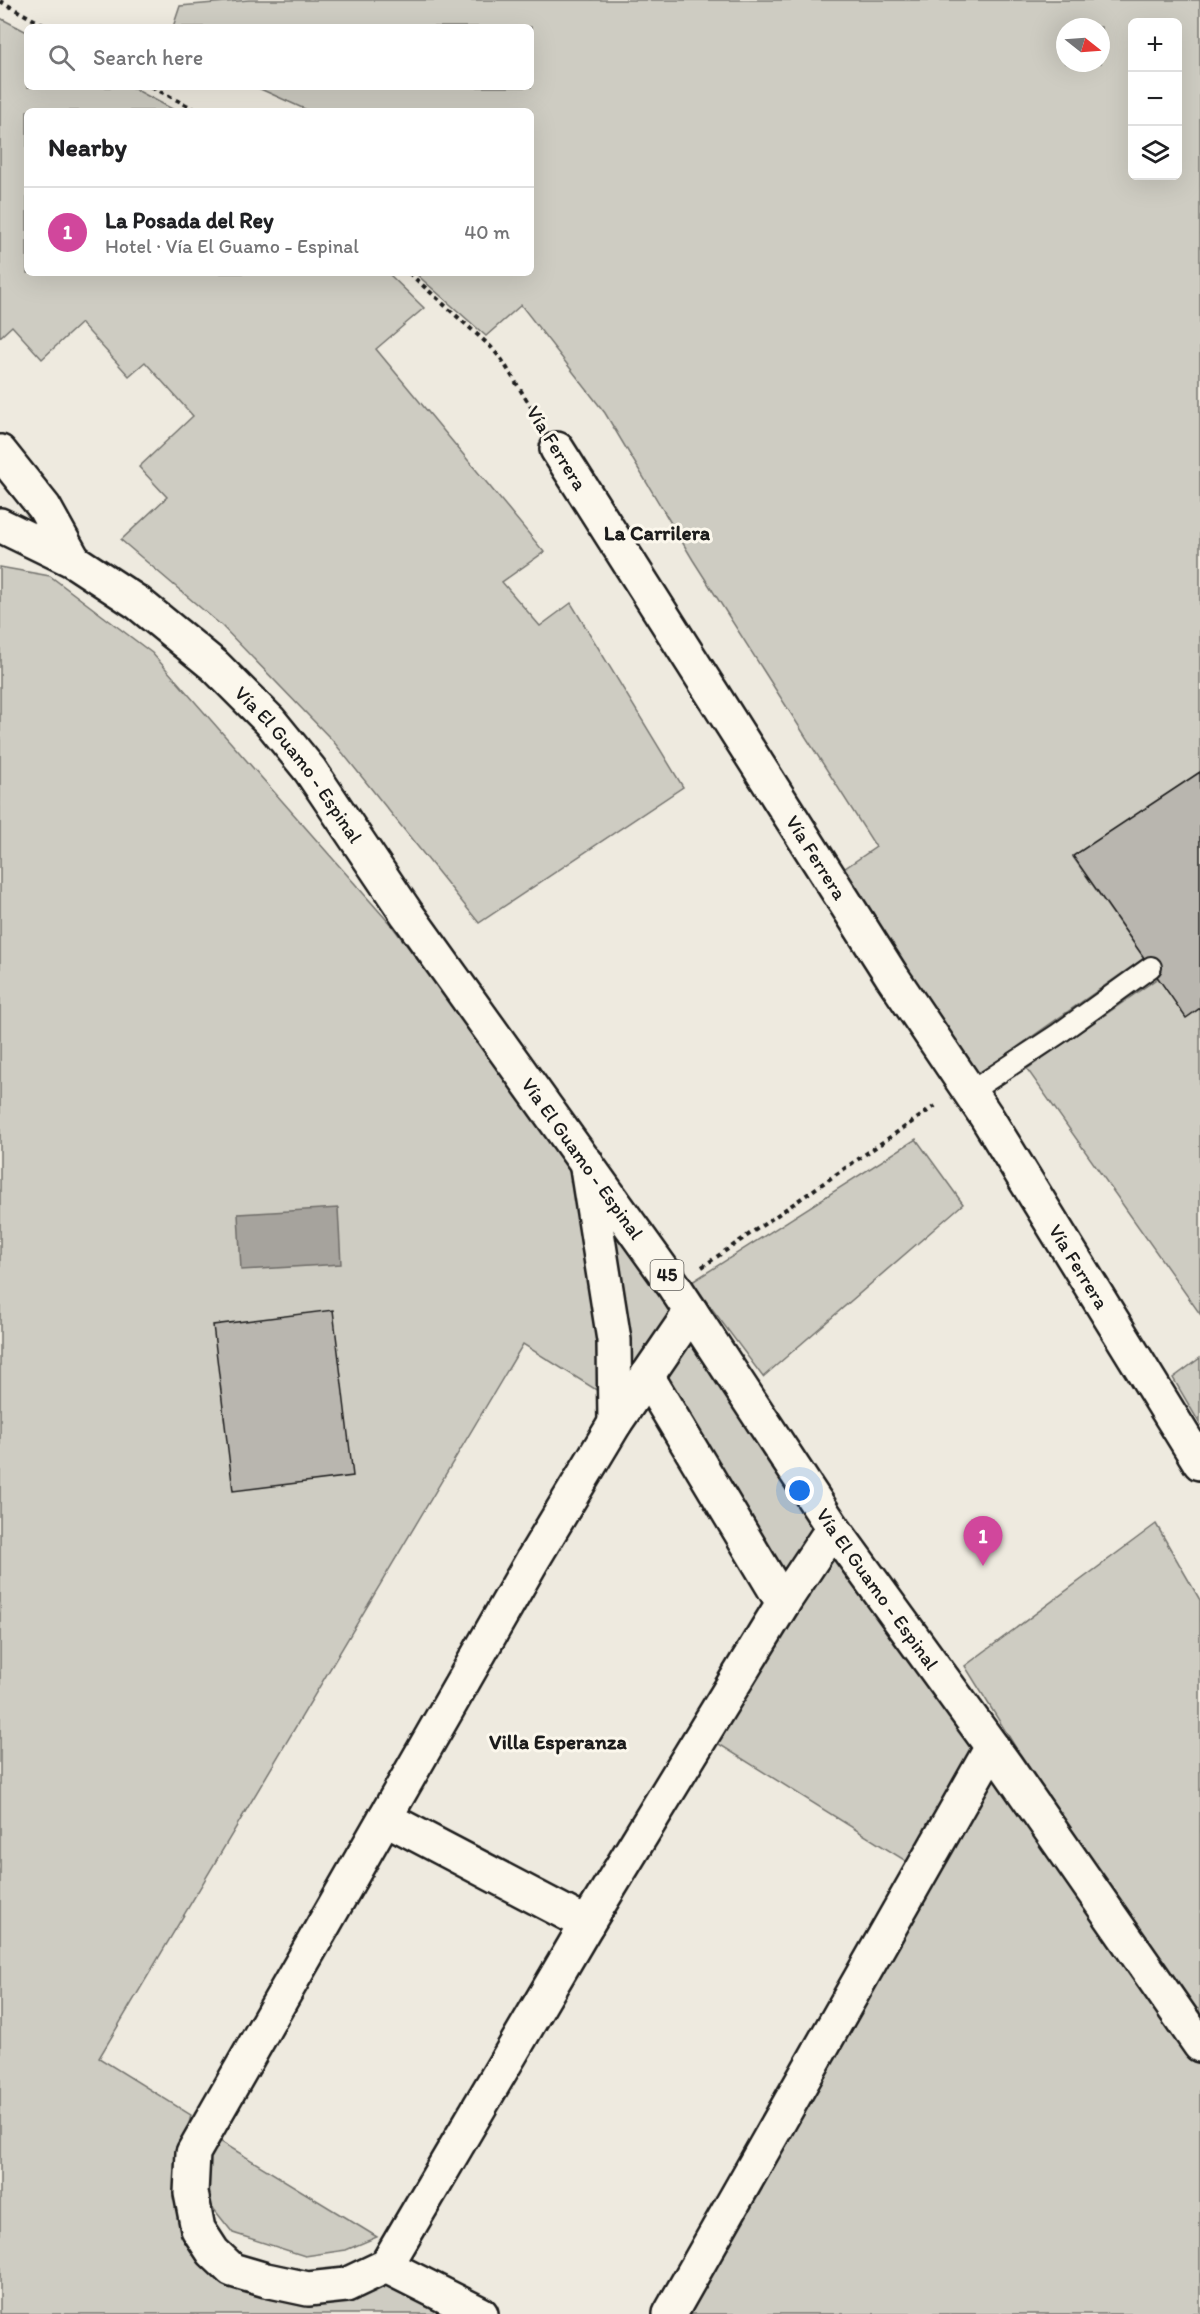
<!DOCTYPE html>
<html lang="en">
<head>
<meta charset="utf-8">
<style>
  :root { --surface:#fff; --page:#f6f6f6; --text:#202124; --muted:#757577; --line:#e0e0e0; --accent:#7c3aed }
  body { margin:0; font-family:Itim,sans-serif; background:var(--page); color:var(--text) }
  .controls { position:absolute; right:18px; top:18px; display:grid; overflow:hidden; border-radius:9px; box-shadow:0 6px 24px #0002 }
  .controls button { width:54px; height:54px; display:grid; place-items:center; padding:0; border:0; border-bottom:2px solid var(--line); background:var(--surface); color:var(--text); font:30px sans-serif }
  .compass { position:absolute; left:1056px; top:18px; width:54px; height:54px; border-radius:50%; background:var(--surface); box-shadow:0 6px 24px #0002; rotate:107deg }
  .you { position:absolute; left:800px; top:1491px; width:21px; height:21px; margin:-15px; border:4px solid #fff; border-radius:50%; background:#1a73e8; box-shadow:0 0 0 9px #1a73e833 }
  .badge { display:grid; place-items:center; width:39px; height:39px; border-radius:50%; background:var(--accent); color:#fff; font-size:20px; font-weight:700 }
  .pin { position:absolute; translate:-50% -50px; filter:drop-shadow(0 2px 3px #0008) }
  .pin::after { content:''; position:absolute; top:32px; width:21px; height:18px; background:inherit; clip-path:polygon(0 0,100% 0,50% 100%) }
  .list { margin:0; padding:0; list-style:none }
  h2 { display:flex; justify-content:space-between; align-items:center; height:78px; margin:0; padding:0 24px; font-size:26px }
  h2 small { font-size:20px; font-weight:400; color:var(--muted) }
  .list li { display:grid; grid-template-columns:39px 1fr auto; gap:18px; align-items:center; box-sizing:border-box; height:90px; padding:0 24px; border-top:2px solid var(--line) }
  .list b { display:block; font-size:22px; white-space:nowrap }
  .list p { margin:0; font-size:20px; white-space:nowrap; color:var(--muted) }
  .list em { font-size:20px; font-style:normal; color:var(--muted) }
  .icon { flex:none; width:33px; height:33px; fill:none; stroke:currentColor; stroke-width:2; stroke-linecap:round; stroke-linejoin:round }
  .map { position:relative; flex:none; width:1200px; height:2314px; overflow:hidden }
  .search { position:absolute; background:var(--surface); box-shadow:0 6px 24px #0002; left:24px; top:24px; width:510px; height:66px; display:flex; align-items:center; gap:15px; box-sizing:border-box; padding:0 21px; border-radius:9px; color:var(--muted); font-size:22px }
  .panel { position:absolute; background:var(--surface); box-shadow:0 6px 24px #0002; left:24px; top:108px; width:510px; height:168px; border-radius:9px }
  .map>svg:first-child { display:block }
  .green { fill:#ceccc2; stroke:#75746f; stroke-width:1.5; fill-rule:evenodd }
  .water { fill:#a6a39d; stroke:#6f6d69; stroke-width:1.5 }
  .building { fill:#b9b6af; stroke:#1c1c1c; stroke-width:1.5 }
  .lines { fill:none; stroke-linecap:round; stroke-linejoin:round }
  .lane-casing { stroke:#1c1c1c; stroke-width:24 }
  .street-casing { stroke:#1c1c1c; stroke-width:38 }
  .secondary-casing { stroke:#1c1c1c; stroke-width:38 }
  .primary-casing { stroke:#1c1c1c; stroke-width:38 }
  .path { stroke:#1c1c1c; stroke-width:4; stroke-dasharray:4.5 4.5; stroke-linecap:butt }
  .lane { stroke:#fbf7ec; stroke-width:20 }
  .street { stroke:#fbf7ec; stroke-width:33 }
  .secondary { stroke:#fbf7ec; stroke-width:33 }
  .primary { stroke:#fbf7ec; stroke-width:33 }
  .labels { text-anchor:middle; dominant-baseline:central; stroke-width:6; stroke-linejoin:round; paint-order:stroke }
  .shield { fill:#fbf7ec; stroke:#5f5e5a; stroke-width:1.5 }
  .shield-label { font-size:18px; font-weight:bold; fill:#1c1c1c }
  .street-label { font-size:20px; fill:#1c1c1c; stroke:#fbf7ec }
  .neighbourhood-label { font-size:21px; font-weight:bold; fill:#1c1c1c; stroke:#fbf7ec }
</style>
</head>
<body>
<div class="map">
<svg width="1200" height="2314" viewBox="0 0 1200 2314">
  <rect width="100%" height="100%" fill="#eeeadf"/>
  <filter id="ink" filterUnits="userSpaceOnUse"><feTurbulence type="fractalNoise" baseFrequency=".0167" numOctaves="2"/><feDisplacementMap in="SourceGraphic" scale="12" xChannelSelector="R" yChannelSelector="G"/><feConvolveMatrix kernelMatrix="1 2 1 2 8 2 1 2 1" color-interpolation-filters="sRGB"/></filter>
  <g filter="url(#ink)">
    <!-- green -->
    <g class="green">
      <path d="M249,0H1200V772L1073,857L1144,958L972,1079L832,877L876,847L693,560L605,413L521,305L486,336L415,273H531V111H309L256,87H531V27H173L180,6ZM1132,22H1178V176H1132ZM1065,27H1101V63H1065Z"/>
      <polygon points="0,18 27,32 27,87 131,87 176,111 27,111 27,273 388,273 424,308 376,349 544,552 502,582 540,626 571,603 683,787 479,923 333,741 222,626 121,540 167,497 139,467 193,416 145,362 129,376 81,323 42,359 12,326 0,337"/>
      <polygon points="0,567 50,576 152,653 392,926 570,1161 606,1396 523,1344 99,2058 191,2115 178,2171 223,2255 305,2278 377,2268 460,2314 0,2314"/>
      <polygon points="1158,978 1187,1017 1200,1008 1200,1314 1027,1069"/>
      <polygon points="916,1139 963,1204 763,1377 692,1282"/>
      <polygon points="600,1202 672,1308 624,1394"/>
      <polygon points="695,1335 818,1530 781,1585 665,1377"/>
      <polygon points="1200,1358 1200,1424 1173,1378"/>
      <polygon points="1156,1524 1200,1600 1200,2017 1016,1748 965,1666"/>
      <polygon points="832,1551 978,1745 909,1863 706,1736"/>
      <polygon points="992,1762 1200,2050 1200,2314 684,2314"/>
      <polygon points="215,2138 377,2237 346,2250 305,2256 233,2233 213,2208 204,2191 203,2169"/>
    </g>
    <!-- water -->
    <polygon class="water" points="338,1208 341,1264 241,1270 238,1214"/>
    <!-- building -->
    <g class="building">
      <polygon points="1200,772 1200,1008 1186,1018 1073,856"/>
      <polygon points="333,1310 353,1476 233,1491 213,1325"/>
    </g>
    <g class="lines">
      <!-- lane casing -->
      <g class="lane-casing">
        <polyline id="lane" points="970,1092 1058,1034 1151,967"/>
      </g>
      <!-- street casing -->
      <g class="street-casing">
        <g id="street">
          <path id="s1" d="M557,449L893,978L986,1116L1200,1463"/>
          <polyline points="586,1162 614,1340 615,1423"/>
          <polyline points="691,1312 615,1423 532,1561 193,2153 191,2193 198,2229 213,2252 232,2270 266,2280 308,2289 346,2285 386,2266 587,1924 783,1603 833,1528"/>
          <polyline points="647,1376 783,1603"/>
          <polyline points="385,1818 587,1924"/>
          <polyline points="386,2266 481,2314"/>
          <polyline points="670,2314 992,1747"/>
        </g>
      </g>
      <!-- secondary casing -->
      <g class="secondary-casing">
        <polyline id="secondary" points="0,452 44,507 74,561"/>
      </g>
      <!-- primary casing -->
      <g class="primary-casing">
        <g id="primary">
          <path id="s2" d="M0,525L74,561L138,603L215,666L270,721L310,770L407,914L674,1286L833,1528L1006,1766L1200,2045"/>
        </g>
      </g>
      <!-- path -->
      <g class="path">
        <polyline points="0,1 47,27"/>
        <polyline points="152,87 198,111"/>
        <polyline points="409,273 491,347 502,360 539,420"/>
        <polyline points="702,1267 938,1104"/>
      </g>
      <!-- lane -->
      <use href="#lane" class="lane"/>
      <!-- street -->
      <use href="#street" class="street"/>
      <!-- secondary -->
      <use href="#secondary" class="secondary"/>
      <!-- primary -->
      <use href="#primary" class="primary"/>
    </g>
  </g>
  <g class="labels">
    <!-- shield labels -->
    <rect class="shield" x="650.5" y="1260" width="33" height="30" rx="4.5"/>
    <g class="shield-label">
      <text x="667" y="1275">45</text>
    </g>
    <!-- street labels -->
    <g class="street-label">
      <text transform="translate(557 448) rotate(58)">Vía Ferrera</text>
      <text stroke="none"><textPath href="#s2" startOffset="388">Vía El Guamo - Espinal</textPath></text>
      <text stroke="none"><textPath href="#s1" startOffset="484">Vía Ferrera</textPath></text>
      <text stroke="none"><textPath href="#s2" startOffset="874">Vía El Guamo - Espinal</textPath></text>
      <text stroke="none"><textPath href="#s1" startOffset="970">Vía Ferrera</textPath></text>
      <text stroke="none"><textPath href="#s2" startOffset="1396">Vía El Guamo - Espinal</textPath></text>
    </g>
    <!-- neighbourhood labels -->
    <g class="neighbourhood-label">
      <text x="657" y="532">La Carrilera</text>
      <text x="558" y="1741">Villa Esperanza</text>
    </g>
  </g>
</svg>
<div class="controls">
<button>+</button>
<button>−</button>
<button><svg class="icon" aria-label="layers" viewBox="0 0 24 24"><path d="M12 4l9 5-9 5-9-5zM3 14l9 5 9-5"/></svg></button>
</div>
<svg class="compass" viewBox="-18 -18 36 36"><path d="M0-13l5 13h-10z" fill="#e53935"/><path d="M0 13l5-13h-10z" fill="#757577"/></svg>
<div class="you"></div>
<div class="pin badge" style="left:983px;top:1566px;background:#d1479c">1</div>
<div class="search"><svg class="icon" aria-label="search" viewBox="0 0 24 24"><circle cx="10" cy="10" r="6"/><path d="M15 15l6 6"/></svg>Search here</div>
<section class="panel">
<h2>Nearby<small></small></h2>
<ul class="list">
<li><span class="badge" style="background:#d1479c">1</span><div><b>La Posada del Rey</b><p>Hotel · Vía El Guamo - Espinal</p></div><em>40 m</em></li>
</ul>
</section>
</div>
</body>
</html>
